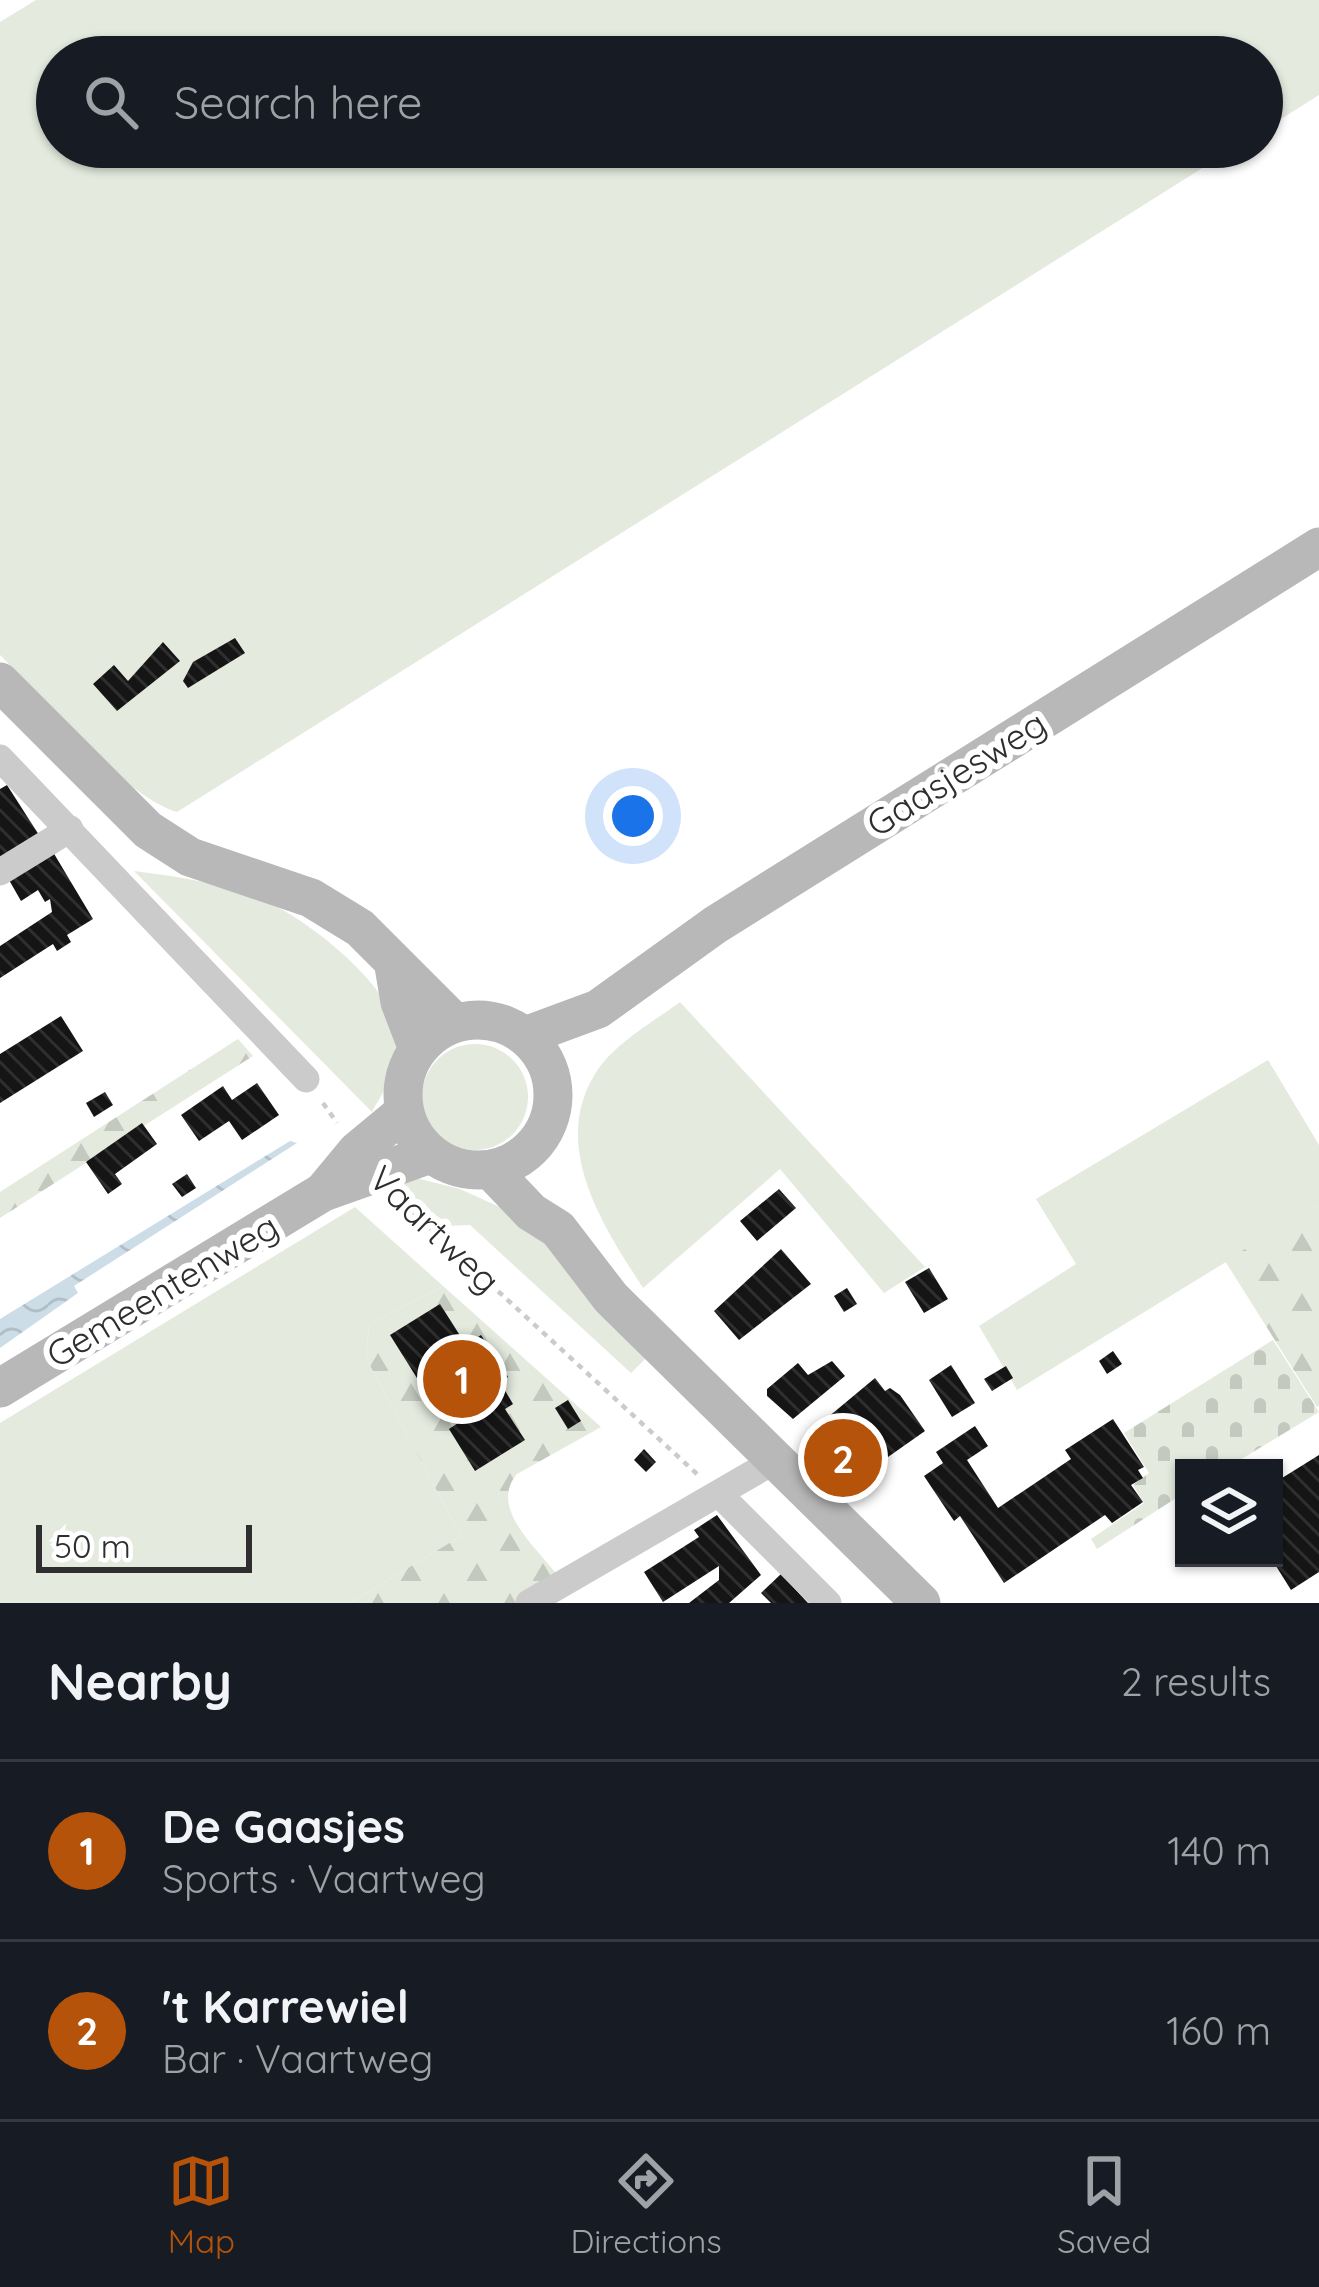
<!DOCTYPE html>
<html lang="en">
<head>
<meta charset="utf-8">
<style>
  :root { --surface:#171b24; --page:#20242c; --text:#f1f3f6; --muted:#9ea1a6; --line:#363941; --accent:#b45309 }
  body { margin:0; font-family:Quicksand,sans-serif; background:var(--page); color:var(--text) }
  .controls { position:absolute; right:36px; bottom:36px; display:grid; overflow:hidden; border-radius:0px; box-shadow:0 3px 9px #0004 }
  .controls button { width:108px; height:108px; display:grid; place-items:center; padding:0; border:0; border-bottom:3px solid var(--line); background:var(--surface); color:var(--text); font:60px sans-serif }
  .scale { position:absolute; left:36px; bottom:30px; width:216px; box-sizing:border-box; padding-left:12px; border:6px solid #2e2e2e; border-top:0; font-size:33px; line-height:42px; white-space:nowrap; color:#2e2e2e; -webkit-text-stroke:9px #fff; paint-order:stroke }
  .you { position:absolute; left:633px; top:816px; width:42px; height:42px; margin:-30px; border:9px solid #fff; border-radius:50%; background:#1a73e8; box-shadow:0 0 0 18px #1a73e833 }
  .badge { display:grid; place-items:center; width:78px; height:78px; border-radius:50%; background:var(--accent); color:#fff; font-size:39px; font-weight:700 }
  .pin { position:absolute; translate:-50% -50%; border:6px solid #fff; box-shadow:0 3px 12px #0006 }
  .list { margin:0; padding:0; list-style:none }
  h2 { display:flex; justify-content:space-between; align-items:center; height:156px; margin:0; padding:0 48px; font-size:51px }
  h2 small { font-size:39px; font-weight:400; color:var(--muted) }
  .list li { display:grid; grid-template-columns:78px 1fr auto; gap:36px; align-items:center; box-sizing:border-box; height:180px; padding:0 48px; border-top:3px solid var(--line) }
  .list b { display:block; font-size:45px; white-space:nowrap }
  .list p { margin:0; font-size:39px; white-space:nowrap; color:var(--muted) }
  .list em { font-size:39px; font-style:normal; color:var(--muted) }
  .icon { flex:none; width:66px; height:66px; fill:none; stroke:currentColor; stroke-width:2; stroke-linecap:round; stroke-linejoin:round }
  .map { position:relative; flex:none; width:1319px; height:1603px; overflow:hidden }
  .search { position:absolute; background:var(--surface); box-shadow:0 3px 9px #0004; left:36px; right:36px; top:36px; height:132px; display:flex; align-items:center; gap:30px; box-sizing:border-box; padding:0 42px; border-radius:66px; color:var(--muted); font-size:45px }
  .sheet { height:516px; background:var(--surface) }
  nav { display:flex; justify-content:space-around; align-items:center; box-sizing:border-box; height:168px; border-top:3px solid var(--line); background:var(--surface); font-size:33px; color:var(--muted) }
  nav a { display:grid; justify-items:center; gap:6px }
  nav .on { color:var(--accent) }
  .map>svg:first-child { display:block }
  .grass { fill:#e4eade }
  .forest { fill:url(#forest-firs) }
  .cemetery { fill:url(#cemetery-stones) }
  .water { fill:url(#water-waves) }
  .building { fill:url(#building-back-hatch) }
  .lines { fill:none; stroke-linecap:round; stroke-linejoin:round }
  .path { stroke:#cbcbcb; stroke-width:4.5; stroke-dasharray:6 6; stroke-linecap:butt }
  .street { stroke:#cbcbcb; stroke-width:27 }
  .secondary { stroke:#b8b8b8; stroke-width:39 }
  .labels { text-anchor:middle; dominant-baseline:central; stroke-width:12; stroke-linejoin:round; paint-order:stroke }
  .street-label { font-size:36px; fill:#2e2e2e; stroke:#fff }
</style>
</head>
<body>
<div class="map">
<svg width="1319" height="1603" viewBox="0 0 1319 1603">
  <defs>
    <pattern id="forest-firs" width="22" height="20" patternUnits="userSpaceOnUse" patternTransform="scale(3)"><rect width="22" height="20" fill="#e4eade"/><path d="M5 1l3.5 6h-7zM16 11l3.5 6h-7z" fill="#c4c9bf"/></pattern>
    <pattern id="cemetery-stones" width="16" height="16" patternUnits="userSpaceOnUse" patternTransform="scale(3)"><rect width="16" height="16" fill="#e4eade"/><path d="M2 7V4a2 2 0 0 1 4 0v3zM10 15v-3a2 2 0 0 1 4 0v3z" fill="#c4c9bf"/></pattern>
    <pattern id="water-waves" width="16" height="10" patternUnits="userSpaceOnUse" patternTransform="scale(3)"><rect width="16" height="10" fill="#ccdde7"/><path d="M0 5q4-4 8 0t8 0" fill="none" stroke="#b0bec6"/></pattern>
    <pattern id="building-back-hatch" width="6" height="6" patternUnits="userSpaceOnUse" patternTransform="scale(3)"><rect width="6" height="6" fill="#151515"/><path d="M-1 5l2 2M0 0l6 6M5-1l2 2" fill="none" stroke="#2f2f2f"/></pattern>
  </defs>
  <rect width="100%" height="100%" fill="#fff"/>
  <!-- grass -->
  <g class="grass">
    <path d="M36,0H1319V95L1262,131V57H57V147H1236L177,812C123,796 41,697 0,655V22Z"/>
    <path d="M134,871C173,876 214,882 251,895C301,912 400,989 401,1045C401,1067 382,1093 372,1112Z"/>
    <path d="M680,1002L925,1267L884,1293L780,1169L643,1288C604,1227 550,1147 595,1074C614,1043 652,1023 680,1002Z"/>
    <circle cx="475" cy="1097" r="53"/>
    <polygon points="1268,1060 1319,1145 1319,1205 1017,1390 979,1326 1076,1264 1036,1199"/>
    <polygon points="416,1178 460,1189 526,1219 646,1358 631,1373 470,1225 444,1226 392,1185"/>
    <polygon points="355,1207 443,1286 369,1325 366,1358 461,1536 350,1603 0,1603 0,1423"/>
  </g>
  <!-- forest -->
  <g class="forest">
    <polygon points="238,1039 253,1056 0,1218 0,1192"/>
    <polygon points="1319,1205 1319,1406 1317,1407 1225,1261"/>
    <path d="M443,1286L601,1427L517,1474C488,1508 537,1548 559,1577L516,1603H350L461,1536L366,1358L369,1325Z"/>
  </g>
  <!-- cemetery -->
  <polygon class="cemetery" points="1273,1340 1319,1412 1227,1468 1184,1468 1184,1493 1097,1549 1091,1539 1144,1503 1133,1485 1149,1473 1124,1433"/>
  <!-- water -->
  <polygon class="water" points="290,1141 297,1143 74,1286 78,1293 0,1348 0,1319"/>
  <!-- building -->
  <g class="building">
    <polygon points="235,638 245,653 188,688 183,681 193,662"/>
    <polygon points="163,642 180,661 117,711 93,684 114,665 128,681"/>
    <polygon points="7,785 39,835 0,860 0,789"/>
    <polygon points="53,852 93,919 67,935 71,942 57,951 53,944 0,978 0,946 52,912 50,899 45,902 38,890 21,901 9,880"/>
    <polygon points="61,1016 83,1051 0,1103 0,1054"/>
    <polygon points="257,1083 279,1115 242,1140 229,1121 199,1141 181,1115 223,1086 232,1100"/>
    <polygon points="105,1092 113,1105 94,1117 86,1103"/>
    <polygon points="142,1123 157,1144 115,1174 122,1184 108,1194 86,1162"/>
    <polygon points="187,1174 196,1188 182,1197 172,1184"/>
    <polygon points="779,1189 796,1208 757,1241 740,1221"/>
    <polygon points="781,1249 811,1284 739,1340 714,1311"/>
    <polygon points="929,1268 948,1299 924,1313 905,1282"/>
    <polygon points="847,1288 857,1304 844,1312 834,1296"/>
    <polygon points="440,1304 466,1345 481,1335 508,1377 500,1382 513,1404 505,1409 525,1440 475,1471 449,1429 461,1421 454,1410 442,1418 390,1335"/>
    <polygon points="1113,1351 1122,1364 1107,1374 1099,1361"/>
    <polygon points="832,1361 845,1376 793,1419 767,1396 767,1389 798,1363 808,1375"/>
    <polygon points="951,1365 975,1403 952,1417 929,1380"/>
    <polygon points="1006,1366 1013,1378 992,1391 984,1379"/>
    <polygon points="875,1378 885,1391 890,1388 900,1395 925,1431 888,1457 885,1452 844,1487 818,1456 811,1462 806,1455 812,1449 803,1438"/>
    <polygon points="568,1400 581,1421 568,1429 555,1408"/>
    <polygon points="1113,1419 1144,1467 1138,1470 1143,1478 1131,1485 1143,1502 1112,1523 1105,1515 1004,1583 960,1516 954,1521 924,1476 943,1463 936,1452 975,1426 988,1446 967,1460 998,1508 1071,1459 1065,1450"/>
    <polygon points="644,1449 656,1462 646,1472 634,1460"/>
    <polygon points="1319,1455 1319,1572 1291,1590 1271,1558 1274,1483"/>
    <polygon points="717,1515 761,1575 729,1603 689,1603 719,1580 719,1566 663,1602 644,1572 699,1537 694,1530"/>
    <polygon points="781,1574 808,1603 771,1603 761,1593"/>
  </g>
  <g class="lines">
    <!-- path -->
    <g class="path">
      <polyline points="323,1103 337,1123"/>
      <polyline points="401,1202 697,1474"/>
    </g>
    <!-- street -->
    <g class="street">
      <polyline points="0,758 306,1079"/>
      <polyline points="0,872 70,829"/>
      <polyline points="720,1495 828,1603"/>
      <polyline points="529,1603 774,1461"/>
    </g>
    <!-- secondary -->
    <g class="secondary">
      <polyline points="0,682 148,830 190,857 311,898 360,928 455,1023"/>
      <polyline points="394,966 400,1002 418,1049"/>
      <circle cx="478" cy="1095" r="75"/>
      <polyline points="525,1036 598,1009 715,925 1319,547"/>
      <polyline points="491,1170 531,1212 558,1229 611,1298 921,1603"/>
      <polyline points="323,1192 357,1151 404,1112"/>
      <polyline points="0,1388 323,1192 430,1154"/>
    </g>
  </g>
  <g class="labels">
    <!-- street labels -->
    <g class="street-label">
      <text transform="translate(956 773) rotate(-32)">Gaasjesweg</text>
      <text transform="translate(435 1229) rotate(44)">Vaartweg</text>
      <text transform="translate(162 1290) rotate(-31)">Gemeentenweg</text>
    </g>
  </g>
</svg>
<div class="controls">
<button><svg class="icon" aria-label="layers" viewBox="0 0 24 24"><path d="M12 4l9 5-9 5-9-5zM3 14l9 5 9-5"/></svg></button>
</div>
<div class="scale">50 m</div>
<div class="you"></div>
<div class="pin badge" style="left:462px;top:1379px">1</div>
<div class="pin badge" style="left:843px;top:1458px">2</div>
<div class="search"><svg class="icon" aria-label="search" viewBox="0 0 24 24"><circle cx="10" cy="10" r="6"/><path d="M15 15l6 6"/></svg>Search here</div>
</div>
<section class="sheet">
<h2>Nearby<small>2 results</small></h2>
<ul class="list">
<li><span class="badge">1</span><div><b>De Gaasjes</b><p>Sports · Vaartweg</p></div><em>140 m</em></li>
<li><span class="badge">2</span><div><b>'t Karrewiel</b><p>Bar · Vaartweg</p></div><em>160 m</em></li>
</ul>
</section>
<nav>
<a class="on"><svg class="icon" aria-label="map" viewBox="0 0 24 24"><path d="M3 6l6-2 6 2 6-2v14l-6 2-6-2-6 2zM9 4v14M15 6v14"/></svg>Map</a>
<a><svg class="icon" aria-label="directions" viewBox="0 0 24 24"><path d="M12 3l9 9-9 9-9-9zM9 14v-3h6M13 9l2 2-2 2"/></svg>Directions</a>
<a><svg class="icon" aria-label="saved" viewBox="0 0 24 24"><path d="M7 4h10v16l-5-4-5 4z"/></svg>Saved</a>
</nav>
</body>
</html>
